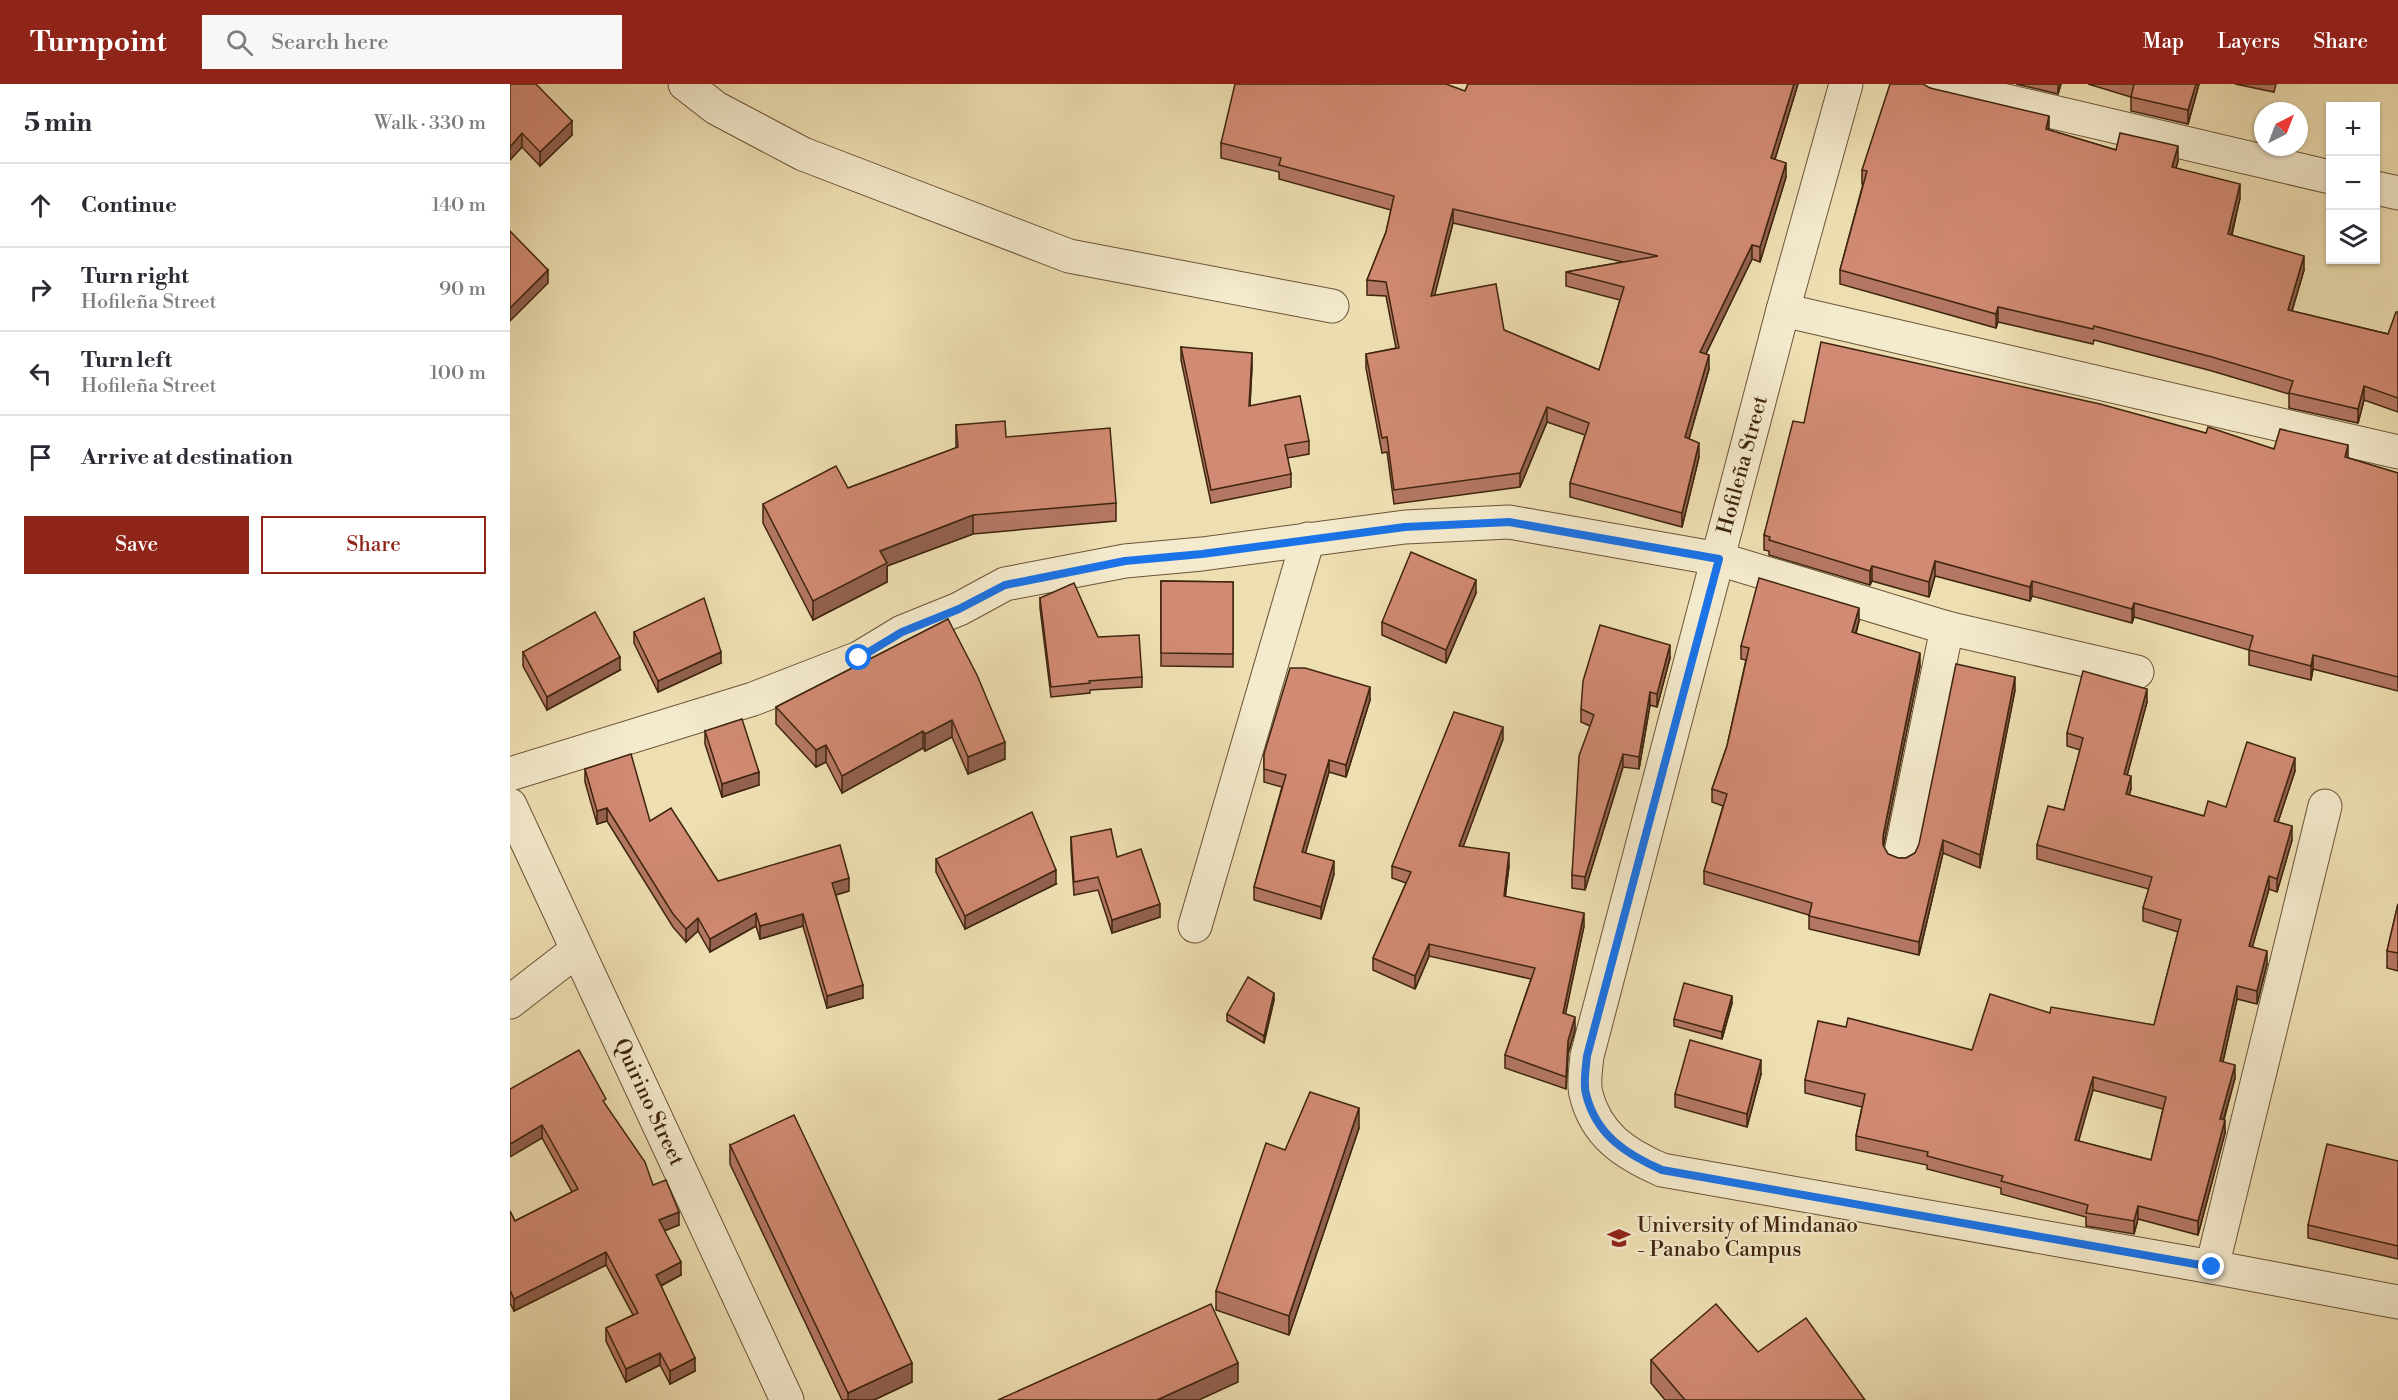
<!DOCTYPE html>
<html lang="en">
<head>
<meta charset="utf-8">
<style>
  :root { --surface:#fff; --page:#f7f7f7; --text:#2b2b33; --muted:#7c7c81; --line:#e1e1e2; --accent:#8f2418 }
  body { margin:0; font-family:"Libre Bodoni",serif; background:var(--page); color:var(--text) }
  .controls { position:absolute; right:18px; top:18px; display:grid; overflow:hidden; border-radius:0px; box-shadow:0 2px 4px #0004 }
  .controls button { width:54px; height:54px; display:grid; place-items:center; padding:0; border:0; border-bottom:2px solid var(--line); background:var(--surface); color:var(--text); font:30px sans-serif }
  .compass { position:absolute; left:1744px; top:18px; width:54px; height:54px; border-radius:50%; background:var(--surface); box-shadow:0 2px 4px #0004; rotate:42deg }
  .stop { position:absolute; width:18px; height:18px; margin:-14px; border:4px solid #1a73e8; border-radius:50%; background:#fff }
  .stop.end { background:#1a73e8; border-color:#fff; box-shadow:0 2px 6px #0008 }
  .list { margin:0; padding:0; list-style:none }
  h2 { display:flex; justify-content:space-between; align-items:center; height:78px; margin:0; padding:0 24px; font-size:26px }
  h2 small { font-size:20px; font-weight:400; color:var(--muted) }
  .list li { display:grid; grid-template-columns:39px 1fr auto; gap:18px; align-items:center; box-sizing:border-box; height:84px; padding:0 24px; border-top:2px solid var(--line) }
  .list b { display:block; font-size:22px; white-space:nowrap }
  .list p { margin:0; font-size:20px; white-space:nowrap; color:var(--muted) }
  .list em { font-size:20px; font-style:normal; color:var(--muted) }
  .actions { display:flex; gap:12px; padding:18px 24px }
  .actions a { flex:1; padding:14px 0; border:2px solid var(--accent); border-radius:0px; text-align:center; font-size:21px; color:var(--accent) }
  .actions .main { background:var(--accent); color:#fff }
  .icon { flex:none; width:33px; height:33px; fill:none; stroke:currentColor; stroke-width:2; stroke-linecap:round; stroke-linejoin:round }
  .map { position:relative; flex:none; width:1888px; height:1316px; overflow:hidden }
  header { display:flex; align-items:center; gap:36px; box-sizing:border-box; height:84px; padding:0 30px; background:var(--accent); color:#fff }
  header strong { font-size:28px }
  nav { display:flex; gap:33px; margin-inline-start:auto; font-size:21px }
  .search { width:420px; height:54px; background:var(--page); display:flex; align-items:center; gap:15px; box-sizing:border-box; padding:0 21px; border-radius:0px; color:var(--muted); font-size:22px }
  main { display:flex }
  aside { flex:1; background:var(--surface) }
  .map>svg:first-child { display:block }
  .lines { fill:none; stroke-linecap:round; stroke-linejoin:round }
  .minor-casing { stroke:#6b5437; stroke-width:35 }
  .tertiary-casing { stroke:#6b5437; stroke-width:35 }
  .minor { stroke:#f4eacd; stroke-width:33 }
  .tertiary { stroke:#f4eacd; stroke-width:33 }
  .wall { fill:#b47763; stroke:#3f250e; stroke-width:1.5; fill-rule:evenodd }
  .shaded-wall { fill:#926150; stroke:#3f250e; stroke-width:1.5 }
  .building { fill:#d18a73; stroke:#3f250e; stroke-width:1.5; fill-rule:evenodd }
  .route { stroke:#1a73e8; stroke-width:8 }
  .labels { text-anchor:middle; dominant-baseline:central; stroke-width:4.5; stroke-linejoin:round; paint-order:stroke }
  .street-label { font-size:21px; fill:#3f250e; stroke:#f4eacd }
  .poi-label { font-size:21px; fill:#3f250e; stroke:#f4eacd; text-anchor:start }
</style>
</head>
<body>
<header>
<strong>Turnpoint</strong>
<div class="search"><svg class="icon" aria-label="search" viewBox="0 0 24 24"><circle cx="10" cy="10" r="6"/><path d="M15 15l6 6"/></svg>Search here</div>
<nav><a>Map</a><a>Layers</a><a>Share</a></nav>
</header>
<main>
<aside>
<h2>5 min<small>Walk · 330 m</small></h2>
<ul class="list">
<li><svg class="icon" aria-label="ahead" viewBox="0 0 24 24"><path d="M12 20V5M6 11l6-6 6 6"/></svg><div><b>Continue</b></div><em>140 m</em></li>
<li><svg class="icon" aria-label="right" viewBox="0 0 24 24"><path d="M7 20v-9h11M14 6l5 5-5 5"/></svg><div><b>Turn right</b><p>Hofileña Street</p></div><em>90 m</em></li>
<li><svg class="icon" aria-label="left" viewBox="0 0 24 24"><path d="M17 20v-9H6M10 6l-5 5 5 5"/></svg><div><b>Turn left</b><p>Hofileña Street</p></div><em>100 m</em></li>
<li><svg class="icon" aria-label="arrive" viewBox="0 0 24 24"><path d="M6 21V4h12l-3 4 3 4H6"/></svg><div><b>Arrive at destination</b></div></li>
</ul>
<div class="actions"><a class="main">Save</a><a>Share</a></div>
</aside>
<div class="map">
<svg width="1888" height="1316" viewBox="0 0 1888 1316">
  <rect width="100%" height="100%" fill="#eedfb2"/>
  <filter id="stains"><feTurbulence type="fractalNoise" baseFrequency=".00333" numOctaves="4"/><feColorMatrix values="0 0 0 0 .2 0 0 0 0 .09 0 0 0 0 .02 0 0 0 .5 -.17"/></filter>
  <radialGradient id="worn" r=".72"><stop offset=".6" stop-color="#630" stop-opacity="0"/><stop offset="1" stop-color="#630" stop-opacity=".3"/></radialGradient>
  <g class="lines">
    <!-- minor casing -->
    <g class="minor-casing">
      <g id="minor">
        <polyline points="175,0 206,24 293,70 559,172 822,222"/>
        <path d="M1336,0L1273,226L1077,972C1076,983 1073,999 1076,1010C1086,1051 1115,1070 1152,1086L1702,1183L1888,1218"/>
        <polyline points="1424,0 1820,93"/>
        <polyline points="1866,104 1888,109"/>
        <polyline points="1273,226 1888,368"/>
        <polyline points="0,690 243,615 349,574 392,548 449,525 495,500 615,477 692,470 895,443 999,438 1209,475 1437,544 1627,588"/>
        <polyline points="1391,769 1437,544"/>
        <polyline points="685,842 798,455"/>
        <polyline points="0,918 67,866"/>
        <polyline points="1702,1183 1815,722"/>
      </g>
    </g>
    <!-- tertiary casing -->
    <g class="tertiary-casing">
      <g id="tertiary">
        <path id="s1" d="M0,721L277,1316"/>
      </g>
    </g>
    <!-- minor -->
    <use href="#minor" class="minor"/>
    <!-- tertiary -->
    <use href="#tertiary" class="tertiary"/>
  </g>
  <!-- wall -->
  <g class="wall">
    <polygon points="0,0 62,51 30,82 12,63 0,76"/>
    <path d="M958,0H1288L1265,75L1276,93L1250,178L1242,175L1196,270L1199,285L1179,355L1189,373L1172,443L1060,413V399L1075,351L1037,338L1010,403L884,420L877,368L872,369L856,284V270L886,264L876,212L857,211V196L876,148L881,126L769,95V88L711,74V59L955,7ZM943,139L1113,178L1056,188V202L1110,216L1089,286L994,246L924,211Z"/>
    <polygon points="1506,0 1551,0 1548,10"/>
    <polygon points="1578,0 1689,0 1678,40 1621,27 1621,13"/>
    <polygon points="1725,0 1766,0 1764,8"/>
    <polygon points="1420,4 1539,46 1606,66 1668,77 1666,84 1730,114 1722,151 1794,186 1782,227 1878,250 1888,228 1888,328 1854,316 1848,339 1779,324 1779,310 1702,287 1584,256 1583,260 1488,238 1486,244 1330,200 1330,186 1353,100 1352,100 1352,86"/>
    <polygon points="671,263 742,282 740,322 799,357 799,370 777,374 781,390 781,403 701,419 671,276"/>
    <polygon points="1294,339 1696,349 1764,365 1838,374 1888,389 1888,607 1803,585 1801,596 1739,581 1739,566 1624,533 1622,539 1522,512 1520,517 1425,492 1419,513 1362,497 1360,501 1259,471 1259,467 1254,466 1254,451"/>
    <polygon points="446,341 496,353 606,419 606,437 463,450 377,482 377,498 303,536 253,439 253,420 338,404 446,364"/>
    <polygon points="651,497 723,498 723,583 651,582"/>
    <polygon points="966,509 936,579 872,551 872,538"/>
    <polygon points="530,514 588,553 632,593 632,603 580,606 580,609 541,613 530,524"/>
    <polygon points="438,535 495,675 458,690 442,653 415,667 413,664 332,709 316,678 306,683 266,640 266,623"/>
    <polygon points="1349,537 1346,550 1410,582 1373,762 1378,770 1388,774 1396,774 1405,769 1505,606 1470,784 1433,769 1409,871 1299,845 1299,831 1194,800 1194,787 1213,722 1202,718 1202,705 1217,662 1236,576 1231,575 1231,562"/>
    <polygon points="124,548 211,579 148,608 124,559"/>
    <polygon points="13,568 110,586 37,626 13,582"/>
    <polygon points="1160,574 1147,623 1140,621 1129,685 1113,683 1075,806 1062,804 1062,791 1080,642 1071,638 1071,625"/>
    <polygon points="860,616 836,693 819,688 795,769 824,790 811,835 744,816 744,803 772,703 754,698 754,670"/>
    <path d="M1637,618L1617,691L1621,705L1619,711L1694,732L1716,723L1785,687L1768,738L1782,756L1767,808L1759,805L1742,863L1757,880L1747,920L1727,915L1713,978L1725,994L1714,1036L1715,1049L1688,1151L1628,1135L1624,1150L1576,1142V1133L1491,1110V1104L1417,1085V1081L1346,1066V1052L1352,1023L1295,1009V996L1336,943L1462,966L1540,929L1644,941L1668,848L1633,837V824L1639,805L1527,775V761L1554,726L1570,666L1557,662V649ZM1583,1006L1653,1025L1641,1076L1568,1057Z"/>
    <polygon points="195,647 249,701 212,713 195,660"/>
    <polygon points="993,655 953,762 999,782 995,812 1074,842 1055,930 1065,946 1058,970 1056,1005 995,984 995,971 1021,895 919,872 905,905 863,886 863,874 896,799 882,794 882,782"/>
    <polygon points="75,685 140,737 208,797 339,807 326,811 353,914 317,924 293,842 250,855 246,842 200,868 188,847 176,858 163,843 97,737 87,740 75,698"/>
    <polygon points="561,753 607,773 650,833 602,849 588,806 564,811 561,766"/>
    <polygon points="426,775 546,800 455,845 426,788"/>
    <polygon points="1888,820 1888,887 1877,884 1877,867"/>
    <polygon points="764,916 754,959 717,937 717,930"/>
    <polygon points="1222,919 1212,955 1164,942 1164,935"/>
    <polygon points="1251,990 1237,1043 1165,1023 1165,1010"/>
    <polygon points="0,1005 96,1022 143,1101 169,1141 154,1147 171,1191 151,1202 185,1287 160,1300 150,1281 116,1298 96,1257 96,1244 123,1231 96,1181 4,1227 0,1219 0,1127 5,1137 62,1108 32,1054"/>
    <polygon points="849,1044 779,1251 706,1226 706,1207 775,1066"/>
    <polygon points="220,1061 402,1298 364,1316 332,1316 220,1080"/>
    <polygon points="1888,1077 1888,1175 1798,1154 1798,1141"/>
    <polygon points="1141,1276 1355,1316 1155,1316 1141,1299"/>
  </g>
  <!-- shaded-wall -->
  <g class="shaded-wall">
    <polygon points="1284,0 1288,0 1261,88 1261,74"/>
    <polygon points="1548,0 1551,0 1548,10"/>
    <polygon points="1686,0 1689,0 1678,40 1678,26"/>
    <polygon points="1539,32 1539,46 1536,45"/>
    <polygon points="62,37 62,51 30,82 30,68"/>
    <polygon points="12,49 12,63 0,76 0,63"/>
    <polygon points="1668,62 1668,77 1662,98 1662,83"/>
    <polygon points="1276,79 1276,93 1250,178 1250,163"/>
    <polygon points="1730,100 1730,114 1718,164 1718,150"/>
    <polygon points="943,125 943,139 921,226 921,212"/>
    <polygon points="1242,161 1242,175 1190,282 1190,268"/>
    <polygon points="1794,172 1794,186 1778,240 1778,226"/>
    <polygon points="38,186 38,199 0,237 0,224"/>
    <polygon points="1488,223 1488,238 1486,244 1486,230"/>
    <polygon points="742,269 742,282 739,336 739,322"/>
    <polygon points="1199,271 1199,285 1175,368 1175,353"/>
    <polygon points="1854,302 1854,316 1848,339 1848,325"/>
    <polygon points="1037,323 1037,338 1010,403 1010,389"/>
    <polygon points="1189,359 1189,373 1172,443 1172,429"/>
    <polygon points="1838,361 1838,376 1835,373"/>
    <polygon points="463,431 463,450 377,482 377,498 303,536 303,517 370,467"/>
    <polygon points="1425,477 1425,492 1419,513 1419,498"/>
    <polygon points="1362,482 1362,497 1360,501 1360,487"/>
    <polygon points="966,496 966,509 936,579 936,566"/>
    <polygon points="1522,497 1522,512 1520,517 1520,503"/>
    <polygon points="1624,519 1624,533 1622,539 1622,525"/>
    <polygon points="1349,524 1349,537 1342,561 1342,548"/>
    <polygon points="1160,561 1160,574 1147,623 1147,610"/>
    <polygon points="211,568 211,579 148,608 148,597"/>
    <polygon points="1410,569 1410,582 1373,765 1373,752"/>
    <polygon points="1803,571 1803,585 1801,596 1801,582"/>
    <polygon points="110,573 110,586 37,626 37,613"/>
    <polygon points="1505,593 1505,606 1470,784 1470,771"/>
    <polygon points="860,603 860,616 836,693 836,681"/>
    <polygon points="1637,605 1637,618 1614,703 1614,690"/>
    <polygon points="1140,608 1140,621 1129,685 1129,673"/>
    <polygon points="442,636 442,653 415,667 415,650"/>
    <polygon points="993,643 993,655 949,774 949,762"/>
    <polygon points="413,647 413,664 332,709 332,692"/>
    <polygon points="495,658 495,675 458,690 458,673"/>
    <polygon points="316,661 316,678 306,683 306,666"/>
    <polygon points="1113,670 1113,683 1075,806 1075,793"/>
    <polygon points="1785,674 1785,687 1764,750 1764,737"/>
    <polygon points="819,676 819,688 792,781 792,768"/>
    <polygon points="249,688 249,701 212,713 212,700"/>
    <polygon points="1621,692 1621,705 1616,723 1616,710"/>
    <polygon points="97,724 97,737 87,740 87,727"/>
    <polygon points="1782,742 1782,756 1767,808 1767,795"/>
    <polygon points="1433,756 1433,769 1409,871 1409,858"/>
    <polygon points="999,769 999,782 994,824 994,812"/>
    <polygon points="824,777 824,790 811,835 811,823"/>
    <polygon points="546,786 546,800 455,845 455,832"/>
    <polygon points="1759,792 1759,805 1739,875 1739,862"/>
    <polygon points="339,794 339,807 322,812 322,799"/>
    <polygon points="650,820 650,833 602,849 602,836"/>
    <polygon points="246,829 246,842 200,868 200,855"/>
    <polygon points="1074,829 1074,842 1053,942 1053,929"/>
    <polygon points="293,830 293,842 250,855 250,842"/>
    <polygon points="188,834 188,847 176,858 176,845"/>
    <polygon points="919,860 919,872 905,905 905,892"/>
    <polygon points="1757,867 1757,880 1747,920 1747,907"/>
    <polygon points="353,901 353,914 317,924 317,912"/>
    <polygon points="1727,902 1727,915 1710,990 1710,977"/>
    <polygon points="764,909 764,916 754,959 754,952"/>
    <polygon points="1222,912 1222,919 1212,955 1212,948"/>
    <polygon points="1065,933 1065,946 1058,970 1056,1005 1058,957"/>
    <polygon points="1251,976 1251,990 1237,1043 1237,1030"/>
    <polygon points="1725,981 1725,994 1710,1048 1710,1035"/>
    <polygon points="1583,993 1583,1006 1565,1070 1565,1056"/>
    <polygon points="849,1024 849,1044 779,1251 779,1232"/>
    <polygon points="1715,1036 1715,1049 1688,1151 1688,1137"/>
    <polygon points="32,1041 32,1054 0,1073 0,1060"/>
    <polygon points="1628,1122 1628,1135 1624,1150 1624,1137"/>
    <polygon points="169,1128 169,1141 149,1149 149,1136"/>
    <polygon points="96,1168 96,1181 4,1227 4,1215"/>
    <polygon points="171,1178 171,1191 146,1204 146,1191"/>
    <polygon points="150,1269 150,1281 116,1298 116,1285"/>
    <polygon points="185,1274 185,1287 160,1300 160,1287"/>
    <polygon points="402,1279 402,1298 364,1316 338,1316 338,1309"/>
    <polygon points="728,1279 728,1298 689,1316 647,1316"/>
  </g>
  <!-- building -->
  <g class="building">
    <polygon points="0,0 26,0 62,37 30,68 12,49 0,63"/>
    <path d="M725,0H936L955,7L958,0H1284L1261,74L1276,79L1250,163L1242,161L1190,268L1199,271L1175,353L1189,359L1172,429L1060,399L1079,339L1037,323L1010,389L884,406L877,353L872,354L856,270L889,264L876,198L857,196L876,148L884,112L769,81L771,74L711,59ZM943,125L1148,172L1056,188L1114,203L1089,286L994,246L986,200L921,212Z"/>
    <polygon points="1380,0 1413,0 1420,4 1539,32 1536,45 1606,66 1610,49 1668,62 1662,83 1730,100 1718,150 1794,172 1778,226 1878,250 1886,228 1888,228 1888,314 1854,302 1848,325 1779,309 1783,297 1702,273 1584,242 1583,245 1488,223 1486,230 1330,186 1357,87 1352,86"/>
    <polygon points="1624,0 1686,0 1678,26 1621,13"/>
    <polygon points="0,147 38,186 0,224"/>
    <polygon points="1311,258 1590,320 1696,349 1698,343 1764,365 1770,345 1838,361 1835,373 1888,389 1888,593 1803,571 1801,582 1739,566 1743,552 1624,519 1622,525 1522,497 1520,503 1425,477 1419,498 1362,482 1360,487 1259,456 1260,453 1254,451 1283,337 1294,339"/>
    <polygon points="671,263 742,269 739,322 790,312 799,357 775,361 781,390 701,406"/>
    <polygon points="495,337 496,353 600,344 606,419 463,431 370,467 377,479 303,517 253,420 326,382 338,404 448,363 446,341"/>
    <polygon points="901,468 966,496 936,566 872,538"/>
    <polygon points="1249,494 1349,524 1342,548 1410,569 1373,752 1373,761 1378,770 1388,774 1396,774 1405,769 1409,760 1446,580 1505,593 1470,771 1433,756 1409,858 1299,832 1302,819 1194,787 1217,710 1202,705 1217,662 1239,564 1231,562"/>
    <polygon points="651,497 723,498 723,570 651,569"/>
    <polygon points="564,499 588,553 629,551 632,593 579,597 580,599 541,603 530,514"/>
    <polygon points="194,514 211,568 148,597 124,548"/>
    <polygon points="85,528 110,573 37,613 13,568"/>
    <polygon points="438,535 467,591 495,658 458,673 442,636 415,650 413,647 332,692 316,661 306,666 266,623"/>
    <polygon points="1090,541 1160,561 1147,610 1140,608 1129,673 1113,670 1075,793 1062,791 1069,672 1084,631 1071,625 1073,597"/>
    <polygon points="780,584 795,584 860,603 836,681 819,676 792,768 824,777 811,823 744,803 776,691 754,685 754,670"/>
    <path d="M1573,587L1637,605L1614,690L1621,692L1616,710L1694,732L1698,717L1716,723L1737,658L1785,674L1764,737L1782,742L1767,795L1759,792L1739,862L1757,867L1747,907L1727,902L1710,977L1725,981L1710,1035L1715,1036L1688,1137L1628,1122L1624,1137L1576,1129L1578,1121L1491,1097L1493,1092L1417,1072L1418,1068L1346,1052L1355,1010L1295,996L1308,937L1336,943L1338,934L1462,966L1480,910L1540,929L1541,923L1644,941L1671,836L1633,824L1642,793L1527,761L1538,722L1554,726L1573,654L1557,649ZM1583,993L1656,1013L1641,1076L1565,1056Z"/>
    <polygon points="944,628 993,643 949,762 999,769 994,812 1074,829 1053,929 1065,933 1058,957 1056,993 995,971 1025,884 919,860 905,892 863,874 901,788 882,782"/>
    <polygon points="232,635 249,688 212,700 195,647"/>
    <polygon points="121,670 140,737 161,724 208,797 330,761 339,794 322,799 353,901 317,912 293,830 250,842 246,829 200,855 188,834 176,845 163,830 97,724 87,727 75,685"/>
    <polygon points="522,728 546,786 455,832 426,775"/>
    <polygon points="601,745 607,773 631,765 650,820 602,836 588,793 564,798 561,753"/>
    <polygon points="1888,820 1888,869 1877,867"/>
    <polygon points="738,893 764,909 754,952 717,930"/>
    <polygon points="1174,899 1222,912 1212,948 1164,935"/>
    <polygon points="1180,956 1251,976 1237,1030 1165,1010"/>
    <polygon points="69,966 96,1015 93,1017 135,1078 143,1101 156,1096 169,1128 149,1136 171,1178 146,1191 185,1274 160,1287 150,1269 116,1285 96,1244 128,1229 96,1168 4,1215 0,1206 0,1127 5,1137 68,1105 32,1041 0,1060 0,1005"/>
    <polygon points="800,1008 849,1024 779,1232 706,1207 756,1059 775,1066"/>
    <polygon points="284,1031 402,1279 338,1309 220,1061"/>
    <polygon points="1817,1060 1888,1077 1888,1162 1798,1141"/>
    <polygon points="701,1220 728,1279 647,1316 488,1316"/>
    <polygon points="1206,1220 1248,1268 1296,1234 1355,1316 1175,1316 1141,1276"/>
  </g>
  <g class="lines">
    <!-- route -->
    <path class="route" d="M349,574L392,548L449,525L495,501L615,477L692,470L895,443L999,438L1209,475L1077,972C1076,983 1073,999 1076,1010C1086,1051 1116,1070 1152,1086L1702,1183"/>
  </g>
  <!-- icons -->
  <defs>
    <g id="university-bare" transform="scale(1.8)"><path d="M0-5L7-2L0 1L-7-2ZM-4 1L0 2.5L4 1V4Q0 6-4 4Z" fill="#8f2418" stroke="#f4eacd" stroke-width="2.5" paint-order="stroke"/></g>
  </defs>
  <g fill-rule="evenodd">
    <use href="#university-bare" x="1109" y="1154"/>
  </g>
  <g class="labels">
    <!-- street labels -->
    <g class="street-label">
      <text transform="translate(1233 381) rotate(-75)">Hofileña Street</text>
      <text stroke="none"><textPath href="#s1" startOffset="328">Quirino Street</textPath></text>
    </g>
    <!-- poi labels -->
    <g class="poi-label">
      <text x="1127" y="1142">University of Mindanao<tspan x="1127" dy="24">- Panabo Campus</tspan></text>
    </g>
  </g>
  <rect width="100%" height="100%" filter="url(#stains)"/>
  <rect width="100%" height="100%" fill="url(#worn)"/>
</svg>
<div class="controls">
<button>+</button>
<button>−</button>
<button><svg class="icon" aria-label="layers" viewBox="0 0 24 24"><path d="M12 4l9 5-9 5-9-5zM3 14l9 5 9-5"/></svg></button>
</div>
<svg class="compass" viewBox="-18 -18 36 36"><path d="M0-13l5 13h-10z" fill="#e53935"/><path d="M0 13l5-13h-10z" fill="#7c7c81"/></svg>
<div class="stop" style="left:349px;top:574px"></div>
<div class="stop end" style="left:1702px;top:1183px"></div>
</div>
</main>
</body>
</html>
